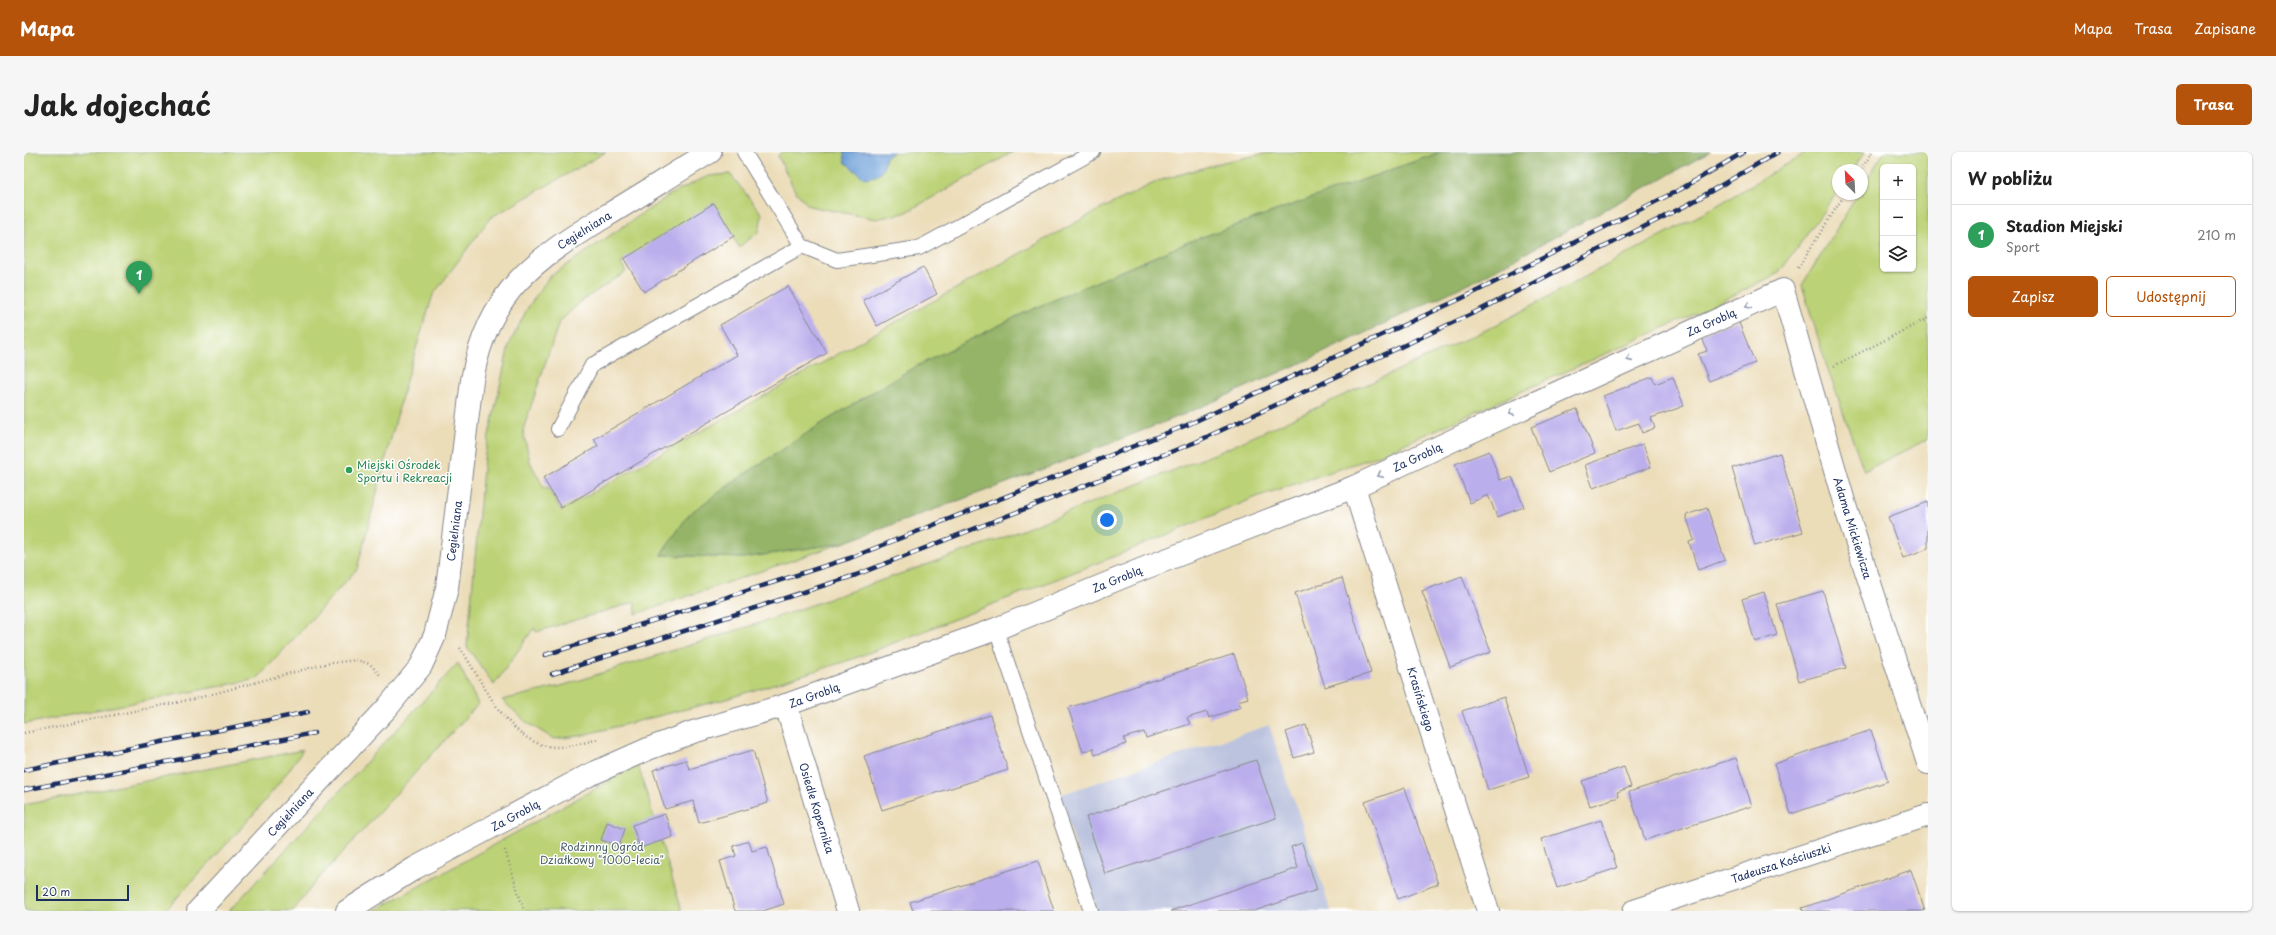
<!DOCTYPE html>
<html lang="pl">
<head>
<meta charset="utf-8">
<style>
  :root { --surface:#fff; --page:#f6f6f6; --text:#222; --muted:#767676; --line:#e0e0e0; --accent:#b45309 }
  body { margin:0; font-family:"Playpen Sans",sans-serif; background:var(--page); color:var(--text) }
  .controls { position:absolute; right:12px; top:12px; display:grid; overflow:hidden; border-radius:6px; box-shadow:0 1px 3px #0004 }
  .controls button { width:36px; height:36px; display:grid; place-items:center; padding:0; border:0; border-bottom:1px solid var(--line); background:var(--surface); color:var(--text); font:20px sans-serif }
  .compass { position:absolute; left:1808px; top:12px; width:36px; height:36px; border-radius:50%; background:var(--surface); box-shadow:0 1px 3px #0004; rotate:336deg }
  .scale { position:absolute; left:12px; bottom:10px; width:93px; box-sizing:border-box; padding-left:4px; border:2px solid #1b2f5e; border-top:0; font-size:11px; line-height:14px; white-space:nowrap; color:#1b2f5e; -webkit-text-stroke:3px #fff; paint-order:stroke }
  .you { position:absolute; left:1083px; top:368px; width:14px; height:14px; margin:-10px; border:3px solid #fff; border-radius:50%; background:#1a73e8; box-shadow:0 0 0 6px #1a73e833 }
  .badge { display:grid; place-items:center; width:26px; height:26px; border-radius:50%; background:var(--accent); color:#fff; font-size:13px; font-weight:700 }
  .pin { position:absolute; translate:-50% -33px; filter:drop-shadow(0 1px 2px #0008) }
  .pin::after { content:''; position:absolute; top:21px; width:14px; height:12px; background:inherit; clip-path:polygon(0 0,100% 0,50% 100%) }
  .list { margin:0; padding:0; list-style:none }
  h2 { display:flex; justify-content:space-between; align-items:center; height:52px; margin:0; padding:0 16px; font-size:17px }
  h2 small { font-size:13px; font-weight:400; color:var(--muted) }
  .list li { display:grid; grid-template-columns:26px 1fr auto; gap:12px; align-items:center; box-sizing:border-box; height:60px; padding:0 16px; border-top:1px solid var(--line) }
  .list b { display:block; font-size:15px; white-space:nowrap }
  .list p { margin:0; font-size:13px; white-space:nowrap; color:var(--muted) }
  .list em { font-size:13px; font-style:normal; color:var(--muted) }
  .actions { display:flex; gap:8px; padding:12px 16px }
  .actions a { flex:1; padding:9px 0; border:1px solid var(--accent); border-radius:6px; text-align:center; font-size:14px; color:var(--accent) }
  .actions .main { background:var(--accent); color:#fff }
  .icon { flex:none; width:22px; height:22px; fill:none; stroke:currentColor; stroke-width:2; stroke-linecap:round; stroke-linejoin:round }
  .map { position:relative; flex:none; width:1904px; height:759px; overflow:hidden; border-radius:6px }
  header { display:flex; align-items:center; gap:24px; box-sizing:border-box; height:56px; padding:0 20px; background:var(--accent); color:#fff }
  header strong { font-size:19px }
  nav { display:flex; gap:22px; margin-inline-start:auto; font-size:14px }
  .intro { display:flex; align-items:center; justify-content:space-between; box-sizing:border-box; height:96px; padding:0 24px }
  h1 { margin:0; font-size:28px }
  .button { padding:10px 18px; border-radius:6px; background:var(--accent); color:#fff; font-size:14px; font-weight:700 }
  main { display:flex; gap:24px; padding:0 24px }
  aside { flex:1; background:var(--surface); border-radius:6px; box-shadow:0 1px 3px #0004 }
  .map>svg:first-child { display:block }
  .industrial { fill:#bbc3de }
  .green { fill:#bcd276; stroke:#6c806a; fill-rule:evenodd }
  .forest { fill:#95b467; stroke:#587262 }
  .water { fill:#6c9fd8; stroke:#44679b }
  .building { fill:#bbaeec }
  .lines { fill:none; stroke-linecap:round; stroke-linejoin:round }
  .lane-casing { stroke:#84868c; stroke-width:16 }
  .street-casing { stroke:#84868c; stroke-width:24 }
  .path { stroke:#84868c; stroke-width:2.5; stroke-dasharray:1 3; stroke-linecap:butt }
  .lane { stroke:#fff; stroke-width:14 }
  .street { stroke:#fff; stroke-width:22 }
  .rail-casing { stroke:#1b2f5e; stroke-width:4.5 }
  .rail { stroke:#fff; stroke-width:3; stroke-dasharray:9; stroke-linecap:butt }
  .oneway { stroke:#8d97ae }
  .leisure-dot { fill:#2e9e5b; stroke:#fff; stroke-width:1.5 }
  .labels { text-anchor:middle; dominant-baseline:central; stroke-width:3; stroke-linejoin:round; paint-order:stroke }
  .street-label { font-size:11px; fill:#1b2f5e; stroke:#fff }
  .leisure-label { font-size:11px; fill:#27864d; stroke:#fff; text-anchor:start }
  .park-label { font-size:11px; fill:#4b6065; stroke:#fff }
</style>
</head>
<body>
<header>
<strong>Mapa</strong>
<nav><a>Mapa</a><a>Trasa</a><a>Zapisane</a></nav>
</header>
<div class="intro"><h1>Jak dojechać</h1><a class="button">Trasa</a></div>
<main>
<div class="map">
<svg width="1904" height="759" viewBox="0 0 1904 759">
  <rect width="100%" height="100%" fill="#fff"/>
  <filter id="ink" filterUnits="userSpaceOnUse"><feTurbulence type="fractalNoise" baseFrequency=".025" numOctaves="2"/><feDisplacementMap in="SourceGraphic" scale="8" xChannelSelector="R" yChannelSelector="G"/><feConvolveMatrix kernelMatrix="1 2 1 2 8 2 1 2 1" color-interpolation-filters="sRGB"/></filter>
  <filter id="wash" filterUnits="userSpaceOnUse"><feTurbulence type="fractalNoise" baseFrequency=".012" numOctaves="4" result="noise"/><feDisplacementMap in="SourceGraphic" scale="16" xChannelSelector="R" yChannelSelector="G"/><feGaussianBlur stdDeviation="0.9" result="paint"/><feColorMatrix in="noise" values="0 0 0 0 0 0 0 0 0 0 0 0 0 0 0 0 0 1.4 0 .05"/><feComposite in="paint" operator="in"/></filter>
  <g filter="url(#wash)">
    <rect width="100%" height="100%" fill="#ecddb9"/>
    <!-- industrial -->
    <polygon class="industrial" points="1245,573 1307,759 1073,759 1035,643"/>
    <!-- green -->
    <g class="green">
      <polygon points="0,0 582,0 466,66 409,143 383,225 333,417 233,527 0,572"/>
      <polygon points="757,0 989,0 881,61 851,67 785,54 771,39 754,4"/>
      <polygon points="1250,0 1417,0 1167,89 1000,161 887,217 800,270 718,324 665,362 637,403 719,406 819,391 612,462 611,450 512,480 510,476 470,533 443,495 460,306 485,193 503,157 525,125 647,42 684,24 706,22 738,62 735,80 715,95 690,55 597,111 602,120 560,147 535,170 499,278 506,310 520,336 523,335 537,358 855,179 1071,60 1134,29 1199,10"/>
      <polygon points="1783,0 1841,0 1828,18 1814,18 1814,39 1755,121 1673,161 1351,305 1235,344 1099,401 829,507 702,547 555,584 530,587 502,570 478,548 537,534 742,469 978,386 1198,299 1468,175 1687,57"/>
      <path d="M1860,0H1904V287L1840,319L1802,212L1778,133L1834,42H1838V35ZM1859,15H1889V117H1859Z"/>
      <polygon points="434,511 454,552 288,734 269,759 205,759"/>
      <path d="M279,598C240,657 188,706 141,759H0V653Z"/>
      <polygon points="614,613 658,759 350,759"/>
    </g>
    <!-- forest -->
    <polygon class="forest" points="1417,0 1686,0 1458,125 1286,207 1161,262 1010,321 819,391 719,406 637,403 665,362 718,324 800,270 887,217 1000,161 1167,89"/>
    <!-- water -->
    <polygon class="water" points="820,0 870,0 862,5 859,18 852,24 840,26 821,10"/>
    <g id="blocks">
      <!-- building -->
      <g class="building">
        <polygon points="690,51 710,84 620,140 600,107"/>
        <polygon points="899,115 913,142 853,174 839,148"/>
        <polygon points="764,134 803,201 537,356 519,326 574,294 570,287 713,203 696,173"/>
        <polygon points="1714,168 1731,211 1685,229 1674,202 1683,199 1677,182"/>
        <polygon points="1628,225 1631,232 1649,225 1660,254 1627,266 1631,276 1618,281 1615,271 1592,279 1579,244"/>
        <polygon points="1553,257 1571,301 1525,320 1507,275"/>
        <polygon points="1619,292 1627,315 1569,336 1561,313"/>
        <polygon points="1465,299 1476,328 1488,324 1500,355 1473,365 1464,343 1446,351 1431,312"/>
        <polygon points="1756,301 1779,380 1731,394 1708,316"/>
        <polygon points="1904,350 1904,396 1879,406 1864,365"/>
        <polygon points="1683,356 1701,408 1674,418 1665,390 1670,388 1662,363"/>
        <polygon points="1438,424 1467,500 1426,515 1398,439"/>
        <polygon points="1318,426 1347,521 1301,535 1271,441"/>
        <polygon points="1799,439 1822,516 1775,529 1753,452"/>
        <polygon points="1740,440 1753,483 1731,490 1718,447"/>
        <polygon points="1210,502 1224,546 1214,549 1217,555 1185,566 1183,560 1163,566 1166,572 1122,586 1120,580 1100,586 1102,592 1071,603 1069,596 1059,600 1044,556"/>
        <polygon points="1480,545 1505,625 1464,638 1438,559"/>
        <polygon points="966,563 984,618 858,658 840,604"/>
        <polygon points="1282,573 1290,600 1270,606 1262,580"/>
        <polygon points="1847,578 1864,629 1767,662 1750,612"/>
        <polygon points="729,598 744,651 675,671 669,649 641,657 629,618 662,608 665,617"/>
        <polygon points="1712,606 1728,654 1621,688 1605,640"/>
        <polygon points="1232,608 1252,666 1081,722 1062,665"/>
        <polygon points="1600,615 1607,635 1593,640 1595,645 1566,654 1558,629"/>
        <polygon points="1381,636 1414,732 1374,747 1341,650"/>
        <polygon points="641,662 649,685 616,696 608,673"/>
        <polygon points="1577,668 1593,716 1533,736 1517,687"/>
        <polygon points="583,670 601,677 595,694 577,688"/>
        <polygon points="725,689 728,699 743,695 760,752 739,759 711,759 696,709 712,704 709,694"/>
        <polygon points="1278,691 1293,738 1230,759 1146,759 1274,716 1267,695"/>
        <polygon points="1014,709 1030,759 889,759 886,750"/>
        <polygon points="1887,718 1901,759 1779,759 1778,756"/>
      </g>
    </g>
  </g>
  <g filter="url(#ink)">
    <use href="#blocks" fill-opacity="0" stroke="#84868c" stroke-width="1"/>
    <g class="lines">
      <!-- lane casing -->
      <g class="lane-casing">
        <g id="lane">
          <polyline points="720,0 778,94 813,108 895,96 1069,0"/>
          <polyline points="534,277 568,213 778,94"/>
          <polyline points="972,477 1067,759"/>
        </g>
      </g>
      <!-- street casing -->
      <g class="street-casing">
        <g id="street">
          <polyline points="1330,335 1464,759"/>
          <polyline points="762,553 824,759"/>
          <path d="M174,759L363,556L397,514L411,483L423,436L448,228C464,139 510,108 582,64C617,43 651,21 686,0"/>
          <polyline points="323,759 391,716 563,624 624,597 669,580 762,553 972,477 1121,416 1330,335 1440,283 1759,138 1823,360 1904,611"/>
          <polyline points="1610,759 1904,663"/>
        </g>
      </g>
      <!-- path -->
      <g class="path">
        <polyline points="1837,18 1848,0"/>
        <polyline points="1774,116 1821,42"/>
        <polyline points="1810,214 1904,166"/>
        <path d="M436,496C459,529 485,595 533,595C547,595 562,590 575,587"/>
        <polyline points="0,581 170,547 300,512 332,508 346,512 356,523"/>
        <polyline points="481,698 500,759"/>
      </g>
      <!-- lane -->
      <use href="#lane" class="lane"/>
      <!-- street -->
      <use href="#street" class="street"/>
      <!-- rail casing -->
      <g class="rail-casing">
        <g id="rail">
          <polyline points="521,503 826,406 1163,273 1447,142 1657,37 1720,0"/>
          <polyline points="528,522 832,423 1172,290 1456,158 1665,52 1754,0"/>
          <polyline points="0,618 284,560"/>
          <polyline points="0,638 290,581"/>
        </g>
      </g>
      <!-- rail -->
      <use href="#rail" class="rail"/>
    </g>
    <!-- one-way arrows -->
    <defs><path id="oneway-chevron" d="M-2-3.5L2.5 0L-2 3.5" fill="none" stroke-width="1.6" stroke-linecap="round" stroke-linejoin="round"/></defs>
    <g class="oneway">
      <use href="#oneway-chevron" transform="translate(1724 154) rotate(156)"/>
      <use href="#oneway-chevron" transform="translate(1605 207) rotate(156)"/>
      <use href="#oneway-chevron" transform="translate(1487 261) rotate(155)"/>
      <use href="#oneway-chevron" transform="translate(1356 323) rotate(155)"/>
    </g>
  </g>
  <!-- markers -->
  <circle class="leisure-dot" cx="325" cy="318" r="4"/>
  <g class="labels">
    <!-- street labels -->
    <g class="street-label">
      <text transform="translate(560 78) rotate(-32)">Cegielniana</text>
      <text transform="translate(1687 170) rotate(-24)">Za Groblą</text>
      <text transform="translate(1393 305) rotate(-25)">Za Groblą</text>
      <text transform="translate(1829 376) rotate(73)">Adama Mickiewicza</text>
      <text transform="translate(430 379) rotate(-83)">Cegielniana</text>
      <text transform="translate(1093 427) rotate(-22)">Za Groblą</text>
      <text transform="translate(790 543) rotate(-20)">Za Groblą</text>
      <text transform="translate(1397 547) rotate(73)">Krasińskiego</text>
      <text transform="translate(793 656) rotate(73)">Osiedle Kopernika</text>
      <text transform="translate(266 660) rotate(-47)">Cegielniana</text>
      <text transform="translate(491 663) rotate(-28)">Za Groblą</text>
      <text transform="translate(1757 711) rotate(-18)">Tadeusza Kościuszki</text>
    </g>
    <!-- leisure labels -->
    <g class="leisure-label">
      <text x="333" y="312">Miejski Ośrodek<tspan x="333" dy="13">Sportu i Rekreacji</tspan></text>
    </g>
    <!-- park labels -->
    <g class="park-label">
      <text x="578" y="694">Rodzinny Ogród<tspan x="578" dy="13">Działkowy "1000-lecia"</tspan></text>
    </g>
  </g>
</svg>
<div class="controls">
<button>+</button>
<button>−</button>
<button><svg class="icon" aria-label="layers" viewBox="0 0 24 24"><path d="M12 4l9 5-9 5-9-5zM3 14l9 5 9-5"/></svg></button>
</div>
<svg class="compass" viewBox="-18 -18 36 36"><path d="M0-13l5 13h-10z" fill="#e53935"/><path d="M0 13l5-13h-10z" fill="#767676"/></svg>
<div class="scale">20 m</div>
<div class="you"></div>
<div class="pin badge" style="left:115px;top:142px;background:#2e9e5b">1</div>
</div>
<aside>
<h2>W pobliżu<small></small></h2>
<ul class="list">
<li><span class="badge" style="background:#2e9e5b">1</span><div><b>Stadion Miejski</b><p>Sport</p></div><em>210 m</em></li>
</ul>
<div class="actions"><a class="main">Zapisz</a><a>Udostępnij</a></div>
</aside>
</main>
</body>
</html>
